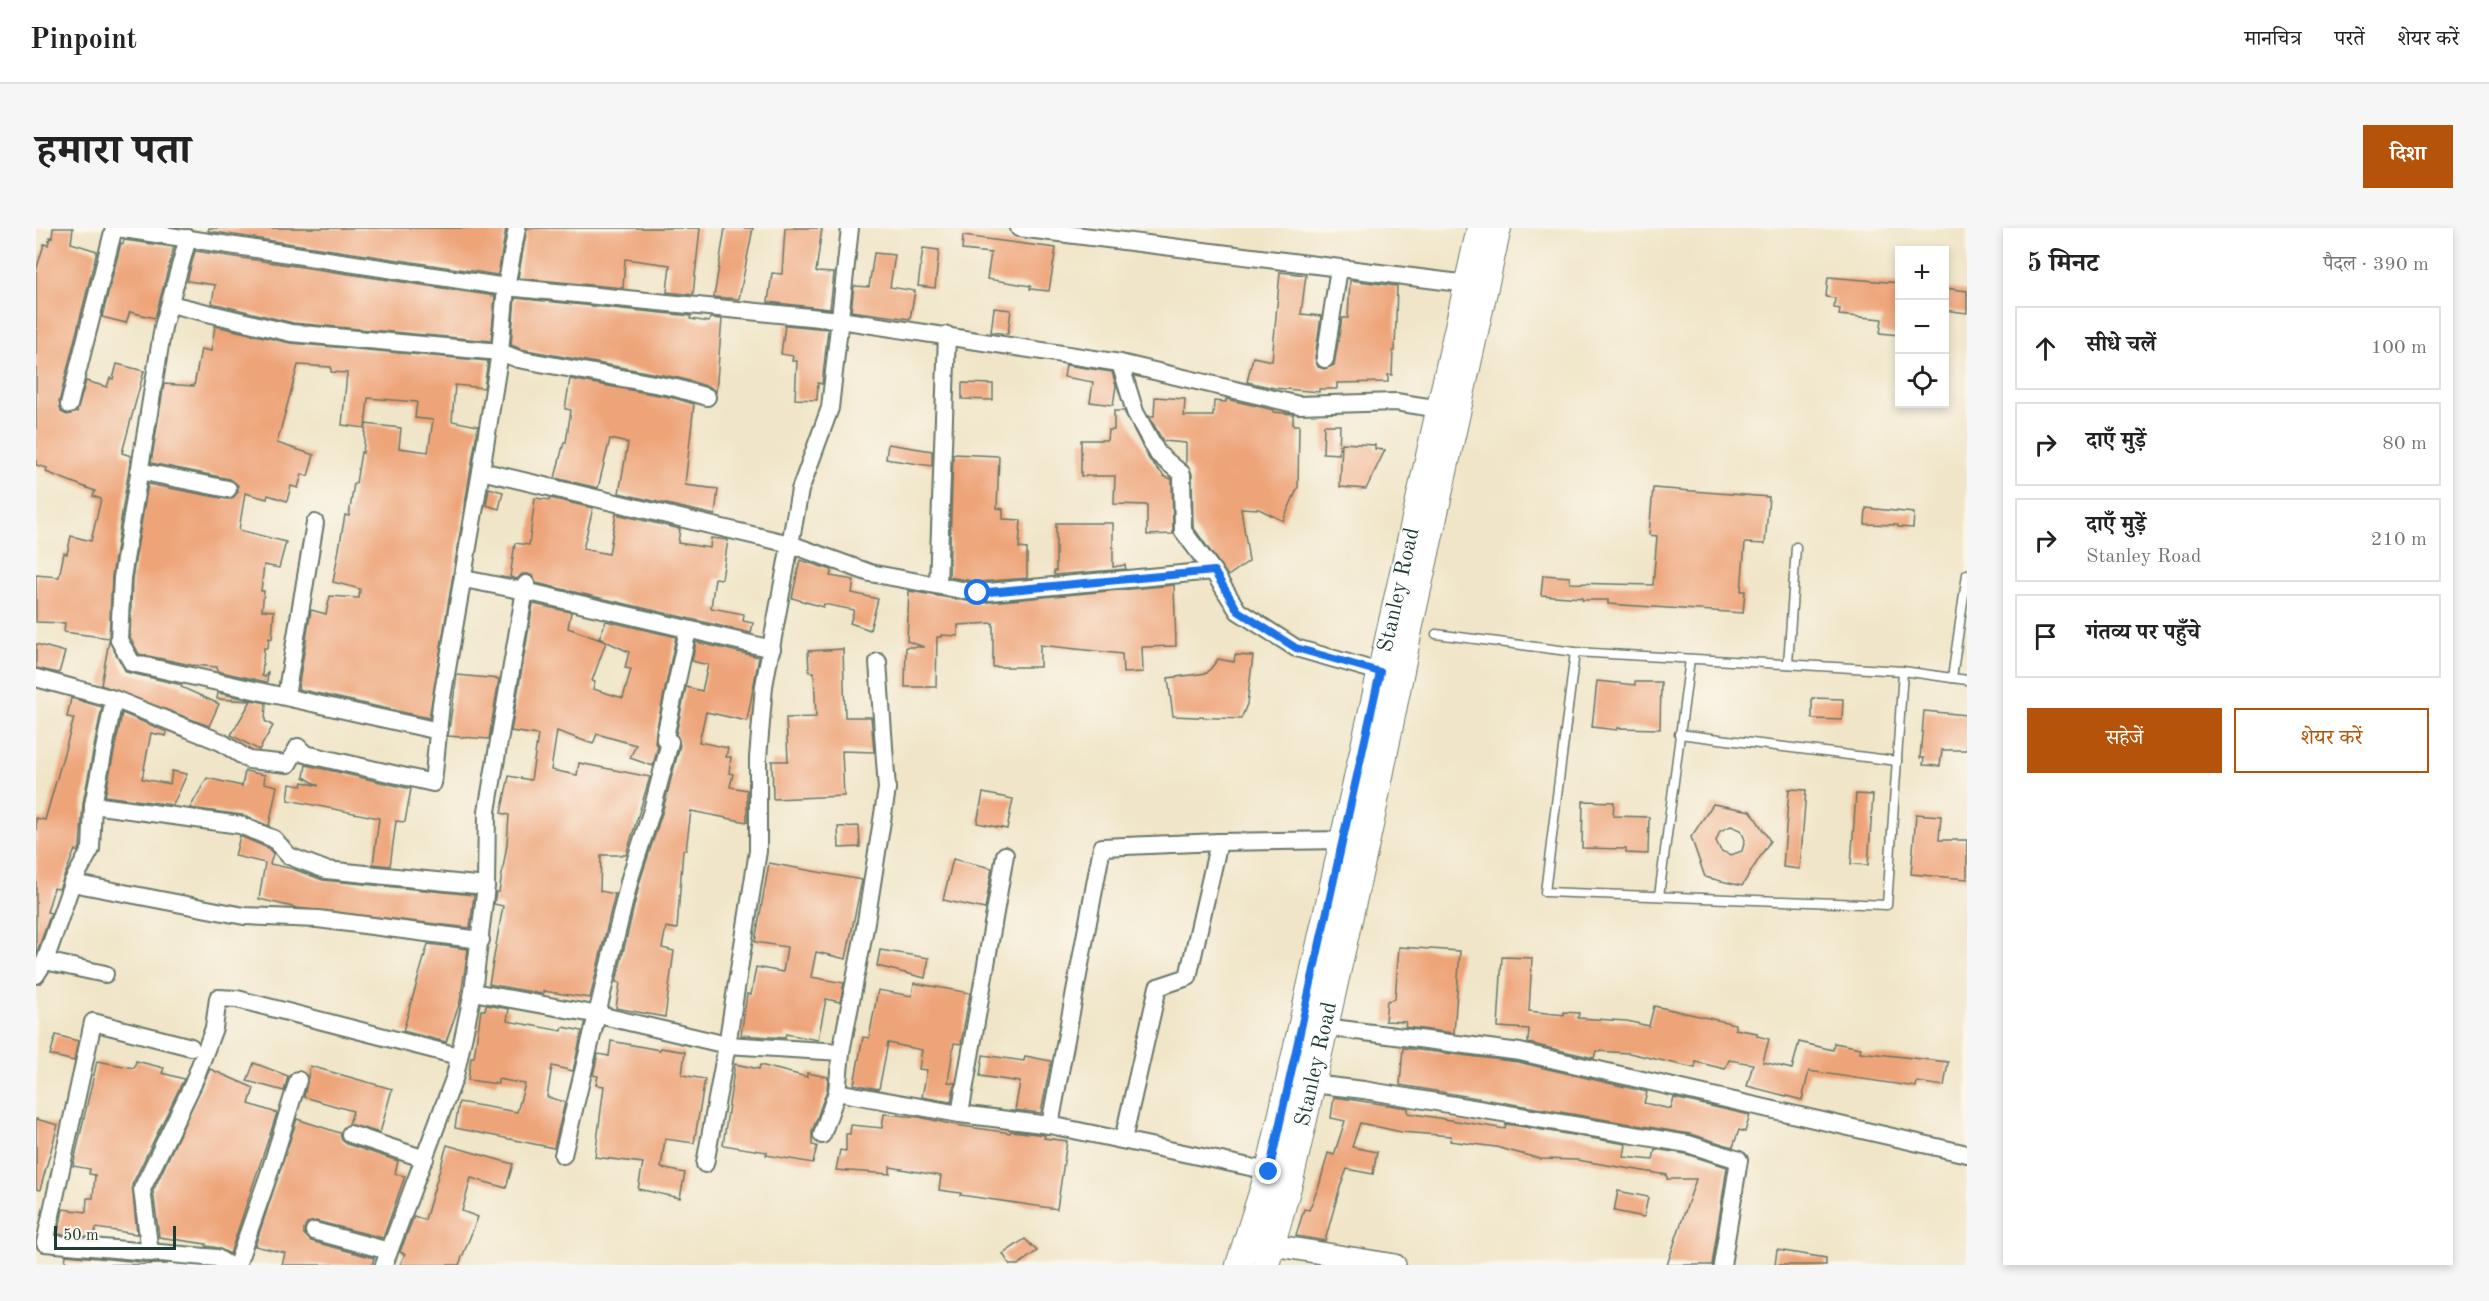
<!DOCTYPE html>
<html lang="hi">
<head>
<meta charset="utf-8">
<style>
  :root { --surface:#fff; --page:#f6f6f6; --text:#222; --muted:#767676; --line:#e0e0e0; --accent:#b45309 }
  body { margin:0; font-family:"Old Standard TT","Noto Serif Devanagari",serif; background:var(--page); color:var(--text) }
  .controls { position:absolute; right:18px; top:18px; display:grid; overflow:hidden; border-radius:0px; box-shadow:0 3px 9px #0003 }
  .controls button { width:54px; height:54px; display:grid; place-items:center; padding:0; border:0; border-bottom:2px solid var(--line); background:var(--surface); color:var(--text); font:30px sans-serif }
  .scale { position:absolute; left:18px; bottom:15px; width:122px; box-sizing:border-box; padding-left:6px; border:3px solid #1f3d34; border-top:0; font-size:16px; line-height:21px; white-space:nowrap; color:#1f3d34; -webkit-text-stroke:4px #fbf7ec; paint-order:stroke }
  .stop { position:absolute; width:18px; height:18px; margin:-14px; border:4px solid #1a73e8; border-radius:50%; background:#fff }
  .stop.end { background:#1a73e8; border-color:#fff; box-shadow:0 2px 6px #0008 }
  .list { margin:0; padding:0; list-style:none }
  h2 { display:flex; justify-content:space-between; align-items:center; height:78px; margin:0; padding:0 24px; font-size:26px }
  h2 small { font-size:20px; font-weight:400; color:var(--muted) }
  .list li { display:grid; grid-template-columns:39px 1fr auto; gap:18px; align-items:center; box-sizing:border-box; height:84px; margin:0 12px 12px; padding:0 12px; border:2px solid var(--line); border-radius:0px }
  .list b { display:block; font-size:22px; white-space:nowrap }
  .list p { margin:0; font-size:20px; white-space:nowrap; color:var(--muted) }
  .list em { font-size:20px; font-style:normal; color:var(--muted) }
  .actions { display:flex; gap:12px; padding:18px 24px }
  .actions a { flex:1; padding:14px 0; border:2px solid var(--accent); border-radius:0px; text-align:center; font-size:21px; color:var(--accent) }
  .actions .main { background:var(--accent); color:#fff }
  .icon { flex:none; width:33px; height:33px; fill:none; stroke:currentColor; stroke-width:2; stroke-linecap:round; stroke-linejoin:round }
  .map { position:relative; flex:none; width:1931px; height:1037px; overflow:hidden; border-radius:0px }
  header { display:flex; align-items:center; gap:36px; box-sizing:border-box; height:84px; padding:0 30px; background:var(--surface); border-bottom:2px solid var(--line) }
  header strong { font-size:28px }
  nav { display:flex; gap:33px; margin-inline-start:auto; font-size:21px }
  .intro { display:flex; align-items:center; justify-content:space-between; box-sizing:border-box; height:144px; padding:0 36px }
  h1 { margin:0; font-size:42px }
  .button { padding:15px 27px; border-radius:0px; background:var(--accent); color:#fff; font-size:21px; font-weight:700 }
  main { display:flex; gap:36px; padding:0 36px }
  aside { flex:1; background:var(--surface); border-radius:0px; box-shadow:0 3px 9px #0003 }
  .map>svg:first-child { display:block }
  .building { fill:#eea479; fill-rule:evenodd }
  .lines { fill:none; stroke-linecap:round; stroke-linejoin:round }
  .service-casing { stroke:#687868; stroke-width:11 }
  .minor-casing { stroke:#687868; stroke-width:20 }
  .tertiary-casing { stroke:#687868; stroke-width:24 }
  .primary-casing { stroke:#687868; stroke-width:28 }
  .service { stroke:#fff; stroke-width:8 }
  .minor { stroke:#fff; stroke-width:16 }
  .tertiary { stroke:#fff; stroke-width:21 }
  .primary { stroke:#fff; stroke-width:26 }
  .route { stroke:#1a73e8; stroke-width:8 }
  .labels { text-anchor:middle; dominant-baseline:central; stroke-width:4.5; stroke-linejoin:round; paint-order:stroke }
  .street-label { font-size:22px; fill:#1f3d34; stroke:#fbf7ec }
</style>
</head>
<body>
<header>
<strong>Pinpoint</strong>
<nav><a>मानचित्र</a><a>परतें</a><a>शेयर करें</a></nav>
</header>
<div class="intro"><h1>हमारा पता</h1><a class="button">दिशा</a></div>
<main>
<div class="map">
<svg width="1931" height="1037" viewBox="0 0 1931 1037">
  <rect width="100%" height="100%" fill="#fbf7ec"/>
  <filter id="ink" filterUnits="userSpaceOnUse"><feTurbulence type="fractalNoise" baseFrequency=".0167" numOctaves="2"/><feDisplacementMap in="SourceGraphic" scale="12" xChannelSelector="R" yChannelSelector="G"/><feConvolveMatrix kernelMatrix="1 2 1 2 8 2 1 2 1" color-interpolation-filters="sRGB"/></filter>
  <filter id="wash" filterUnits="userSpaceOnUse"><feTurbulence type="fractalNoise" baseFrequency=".008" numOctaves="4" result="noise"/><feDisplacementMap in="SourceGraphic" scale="24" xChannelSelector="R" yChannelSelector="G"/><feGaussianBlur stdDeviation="1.35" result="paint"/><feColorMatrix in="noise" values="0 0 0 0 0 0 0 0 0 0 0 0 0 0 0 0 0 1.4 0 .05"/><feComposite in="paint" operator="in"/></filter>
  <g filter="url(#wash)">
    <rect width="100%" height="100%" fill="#f0e5c8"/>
    <g id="blocks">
      <!-- building -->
      <g class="building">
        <polygon points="17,0 37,0 35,15 61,23 23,174 25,184 31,187 41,184 50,153 71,159 74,150 77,151 81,136 108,143 86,225 95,228 76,348 73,410 28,404 29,395 0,394 0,347 23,349 28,325 31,326 35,308 55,313 65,271 57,268 59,263 10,244 11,240 0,237 0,43 8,16 12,17 14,9 16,10"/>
        <polygon points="173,0 470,0 462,47 172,3"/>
        <polygon points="491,0 664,0 657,67 631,64 634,37 589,31 587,60 482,50"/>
        <polygon points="689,0 717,0 703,71 678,69"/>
        <polygon points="749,0 786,0 780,44 798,45 794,81 732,74 736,45 746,46"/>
        <polygon points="927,8 1020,20 1013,63 994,61 995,58 951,51 955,25 926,22"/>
        <polygon points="88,12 138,19 119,90 94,84 90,95 66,89 85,15 87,16"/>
        <polygon points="887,20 903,22 899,60 882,58"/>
        <polygon points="159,23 459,68 455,113 257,95 176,75 179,57 151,53"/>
        <polygon points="838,25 859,27 854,59 879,63 874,91 815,83 818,58 833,59"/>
        <polygon points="1244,44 1270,47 1265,86 1285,88 1279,130 1282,139 1288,141 1298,137 1306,90 1312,90 1314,52 1361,58 1359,123 1357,123 1356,147 1352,147 1352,154 1301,155 1301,161 1283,161 1283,164 1238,160 1211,154 1217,129 1236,133"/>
        <polygon points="1792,49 1863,55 1863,107 1844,105 1846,91 1803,87 1804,81 1798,80 1799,70 1790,69"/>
        <polygon points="1908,60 1931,63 1931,85 1908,82"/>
        <polygon points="479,70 655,88 654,91 673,94 674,90 686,91 680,164 674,159 643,150 485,121 475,117"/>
        <polygon points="958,80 975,82 972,106 955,104"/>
        <polygon points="749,97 792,101 786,156 782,155 781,172 759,171 761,133 756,133 757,128 745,126"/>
        <polygon points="179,98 254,115 452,133 448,160 419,157 416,193 442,198 393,490 262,461 275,382 290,386 294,368 323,370 324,361 297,354 309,287 313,288 318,255 320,255 325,224 327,225 330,196 365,200 363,220 392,224 397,192 379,190 381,174 332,170 329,200 306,197 311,145 295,144 295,139 262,137 241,215 278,227 272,248 266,246 262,260 255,258 251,273 232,267 231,271 209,265 203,302 250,314 243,340 228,337 225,363 228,363 226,382 238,383 236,411 233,410 232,420 228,420 226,448 229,449 232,443 231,454 181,443 181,439 155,437 103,426 94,409 96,351 112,256 190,271 196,271 202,264 202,257 194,251 115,235 128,156 158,158 165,121 175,123"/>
        <polygon points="1030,137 1076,144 1080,158 1077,177 1054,174 1057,154 1028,149"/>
        <polygon points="534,151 638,170 658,176 649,257 682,261 679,287 583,265 592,215 574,211 562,260 519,250 528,214 530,214 535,182 529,181"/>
        <polygon points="926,155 957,156 957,172 926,171"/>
        <polygon points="1119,169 1149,171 1148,188 1177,188 1178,173 1190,174 1190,171 1238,182 1238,184 1257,186 1257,197 1263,197 1262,259 1247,293 1223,281 1205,280 1213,333 1192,348 1157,299 1156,246 1150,236 1150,215 1127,213 1113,188 1118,188"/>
        <polygon points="1078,183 1088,183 1113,231 1129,249 1136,251 1137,306 1111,307 1111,277 1078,276 1079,248 1045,248 1045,212 1071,212 1072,202 1078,202"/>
        <polygon points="1288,197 1304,197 1303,226 1287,225"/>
        <polygon points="1306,215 1339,217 1339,221 1349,222 1330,261 1304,259"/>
        <polygon points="852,216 896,223 896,238 850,231"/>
        <polygon points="917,226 963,228 961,280 967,281 967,291 985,292 983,320 991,321 991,350 942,354 913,349"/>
        <polygon points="453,260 467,264 463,281 450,277"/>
        <polygon points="1617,260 1733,269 1729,316 1709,315 1705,363 1709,363 1707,385 1572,376 1572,372 1546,372 1546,370 1505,367 1507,347 1534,349 1534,355 1617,357 1621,308 1613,307"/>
        <polygon points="499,270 514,272 514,270 557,280 547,321 573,326 580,286 644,301 642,315 674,320 675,310 692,312 686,351 679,350 675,380 708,386 707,393 717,395 715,405 500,355 497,348 492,346 486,346 481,351 474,349 479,315 493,317"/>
        <polygon points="1830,280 1878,285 1877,300 1862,299 1862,297 1829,296"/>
        <polygon points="1020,295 1077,295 1077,339 1089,337 1090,341 1018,347 1018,343 1020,343"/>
        <polygon points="764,332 796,342 794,348 818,352 816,365 842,371 834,402 814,395 818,382 788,376 787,379 756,370"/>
        <polygon points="1138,357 1140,418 1106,419 1107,444 1087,445 1086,426 1004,417 1004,439 957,439 957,395 922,397 922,408 905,407 905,409 901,409 900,459 869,459 870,419 888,419 871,413 873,363 943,375"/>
        <polygon points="497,376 535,384 532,400 570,414 556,453 559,454 557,461 587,470 595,441 589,440 593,424 563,410 570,393 640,409 620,503 619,515 622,518 617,538 594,530 600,517 561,506 557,516 521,503 515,542 541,547 543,535 614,549 590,627 565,627 564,663 579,666 554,770 507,763 507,766 453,756 467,678 458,676 460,664 463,664 471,616 473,587 465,585 473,548 495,552 502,507 475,503"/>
        <polygon points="73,413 90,444 146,457 145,459 183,476 173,498 65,457"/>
        <polygon points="660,414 723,429 711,493 670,484 663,514 692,520 690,529 695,529 693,545 697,546 694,559 711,562 711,594 655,583 650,622 647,622 641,701 630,699 626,720 638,723 629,789 580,780 584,755 580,754 604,653 626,585 644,517 640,506 650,459 666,463 672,437 656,433"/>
        <polygon points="0,416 29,424 23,445 0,440"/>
        <polygon points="807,421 809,489 835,489 838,524 806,523 808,568 737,571 736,533 752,533 750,490 780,489 778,444 773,444 772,423"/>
        <polygon points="1199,427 1217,428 1211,476 1205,491 1137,488 1132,450 1171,445 1182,431 1198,434"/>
        <polygon points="421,447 463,451 453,511 412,508"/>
        <polygon points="1561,453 1599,457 1599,454 1625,454 1624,501 1581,500 1581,502 1556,499"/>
        <polygon points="182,465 230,475 229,493 237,498 223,522 195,507 215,473 181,471"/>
        <polygon points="35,470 66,479 47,575 44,619 42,624 39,622 23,661 18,660 11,684 15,685 0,727 0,590 9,592 38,490 31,489"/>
        <polygon points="1776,470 1807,471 1806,492 1776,491"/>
        <polygon points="1888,483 1931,487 1931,522 1906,522 1904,538 1887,537 1888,530 1884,530"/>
        <polygon points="86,485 131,504 130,508 115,505 106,551 134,556 136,543 151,546 137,577 69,568"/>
        <polygon points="270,537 375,561 369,594 360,593 354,638 337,636 343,590 252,572 254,556 266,558 267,554 283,558 268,549"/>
        <polygon points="209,543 229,547 228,555 241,558 233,598 206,587 154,580 171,550 206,558"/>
        <polygon points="1753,561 1770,562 1764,641 1747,639"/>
        <polygon points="947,565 977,571 971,601 941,595"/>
        <polygon points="1820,566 1837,567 1832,637 1815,636"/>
        <polygon points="1547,573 1578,574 1577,588 1613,589 1612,626 1590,625 1590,621 1546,620"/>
        <path d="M1677,576L1715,583L1734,613L1706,658L1669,649L1655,609ZM1695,598L1705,602L1709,612L1706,623L1695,627L1685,623L1680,613L1684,603Z"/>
        <polygon points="1880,586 1905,588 1903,612 1931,612 1931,651 1875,646"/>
        <polygon points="823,598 824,619 803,620 802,599"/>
        <polygon points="204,608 232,620 237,626 234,636 257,641 287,652 438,667 434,700 261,680 223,671 229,635 199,628"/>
        <polygon points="917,631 956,640 949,681 907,672"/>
        <polygon points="733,635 826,652 810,731 780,724 775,749 808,755 804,774 790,771 782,812 750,806 749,810 705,807 711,766 715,767 720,739 747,744 751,719 719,714"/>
        <polygon points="392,716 432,721 424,774 410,814 367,803"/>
        <polygon points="1363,719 1424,723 1418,805 1369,799 1370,794 1349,793 1351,773 1359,771"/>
        <polygon points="844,722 893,730 889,750 841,738"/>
        <polygon points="1466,729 1496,730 1493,783 1528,787 1528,784 1543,785 1542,790 1591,793 1613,798 1618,778 1699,796 1699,801 1721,805 1721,808 1733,811 1727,834 1756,841 1763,814 1797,822 1798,815 1825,820 1824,824 1912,834 1908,858 1881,854 1880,859 1773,843 1766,872 1711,858 1717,836 1693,832 1689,841 1660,834 1659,840 1593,825 1560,823 1558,830 1492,815 1493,801 1462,799"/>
        <polygon points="878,755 934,765 925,816 918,815 912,854 919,855 915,874 886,869 891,842 883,841 886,822 852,815 843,861 818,856 827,809 833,810 842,762 876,768"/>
        <polygon points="450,777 473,781 471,793 526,803 527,799 546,803 537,843 516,838 511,869 529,874 518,920 419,900 423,874 481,884 489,856 462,851 462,856 432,852 435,829 438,829 445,782 449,782"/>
        <polygon points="20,807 42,813 38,833 14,827"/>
        <polygon points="575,813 624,822 624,820 649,824 646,847 669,851 658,915 629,911 625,940 649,945 644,970 602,961 607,935 559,929 568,858 560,857 562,848 557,847 562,826 573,828"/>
        <polygon points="1367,820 1482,834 1611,864 1608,875 1635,881 1638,870 1714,887 1709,904 1703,902 1697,919 1654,906 1364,857"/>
        <polygon points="947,827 988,833 989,828 1015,833 1005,885 979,882 984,854 944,848"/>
        <polygon points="61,833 98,840 100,833 128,840 126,845 148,851 96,957 101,1006 60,1000 58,1009 22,1006 27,981 50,984 51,970 57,970 59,947 53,946 54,941 37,938"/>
        <polygon points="218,835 252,848 248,863 211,853"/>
        <polygon points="699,836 723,841 724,837 771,849 771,845 792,849 791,862 776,904 776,917 781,918 777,935 730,927 731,924 687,917"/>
        <polygon points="274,838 356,861 344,905 313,896 317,883 268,869"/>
        <polygon points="174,841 218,860 213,876 241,885 194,1026 182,1020 170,1018 170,1016 123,1009 117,963"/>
        <polygon points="1298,869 1372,880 1372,885 1469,901 1470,896 1590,916 1588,929 1617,932 1619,921 1650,926 1691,939 1676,1037 1631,1037 1660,951 1631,951 1631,947 1541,932 1505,931 1460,919 1414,913 1415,908 1365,904 1324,895 1316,919 1341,924 1337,946 1311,941 1304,959 1289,1013 1260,1008 1268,981 1273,982 1283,958 1292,925 1298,927 1309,893 1295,890"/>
        <polygon points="848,886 883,889 919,897 974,905 975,903 1009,907 1008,910 1031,913 1021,981 924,967 925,965 903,962 905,948 854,939 854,946 800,942 804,922 810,923 810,906 814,906 815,897 846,900"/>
        <polygon points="0,891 22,897 4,962 0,961"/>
        <polygon points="261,891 304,905 306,912 311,916 362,933 359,946 369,948 347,1010 280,993 271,995 268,1001 268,1006 275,1013 338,1030 336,1037 246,1037 249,1025 219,1018"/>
        <polygon points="411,917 477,936 470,960 435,950 426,983 442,989 423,1037 364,1037 369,1026 364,1024 378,988 389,992"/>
        <polygon points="1582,963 1612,969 1608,989 1578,983"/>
        <polygon points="989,1011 1001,1023 982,1037 974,1037 967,1026"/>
        <polygon points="1741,1022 1790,1030 1790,1037 1739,1037"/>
        <polygon points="30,1027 115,1035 132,1036 54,1037 29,1034"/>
      </g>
    </g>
  </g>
  <g filter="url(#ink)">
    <use href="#blocks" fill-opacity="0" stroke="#687868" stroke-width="1.5"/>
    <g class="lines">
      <!-- service casing -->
      <g class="service-casing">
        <g id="service">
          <polyline points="1931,346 1916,450 1931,452"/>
          <polyline points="1400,406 1539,424 1867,443 1916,450"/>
          <polyline points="1539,424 1509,664 1851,677 1867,443"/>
          <polyline points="1752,436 1760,319"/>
          <polyline points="1643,506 1861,533"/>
          <polyline points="1623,668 1654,431"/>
        </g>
      </g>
      <!-- minor casing -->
      <g class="minor-casing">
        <g id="minor">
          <polyline points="81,0 470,59 804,92 1084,135 1099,184 1122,226 1146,246 1147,303 1177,343 1202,383 1260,420 1344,444"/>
          <polyline points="983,0 1432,56"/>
          <polyline points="152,10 127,99 86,350 83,412 96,435 403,503"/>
          <polyline points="134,76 255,105 464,124 482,131 640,160 671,169"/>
          <polyline points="1289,131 1303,40"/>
          <polyline points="1084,135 1263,177 1360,174 1404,181"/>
          <polyline points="33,177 78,0"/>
          <polyline points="103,243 192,261"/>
          <polyline points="445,243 754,316 834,345 942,365 1177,343"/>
          <polyline points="428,351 489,363 736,421"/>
          <polyline points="902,357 911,107"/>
          <polyline points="0,450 78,471 185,514 213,532 252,536 262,519 269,526 397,555 405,476 445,243 464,124 470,59 481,0"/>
          <polyline points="250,468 279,295"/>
          <polyline points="57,577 204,597 238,611 253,628 290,642 450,658"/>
          <polyline points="36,655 208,688 282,691 445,712"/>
          <polyline points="9,733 69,746"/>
          <polyline points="0,747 9,733 36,655 55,621 57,577 78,471"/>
          <polyline points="437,764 563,787 691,817 805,824"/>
          <polyline points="1289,799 1484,824 1931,926"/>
          <polyline points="155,819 57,794 9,1015 181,1030 192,1037"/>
          <polyline points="1276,856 1328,862 1652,916 1703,932 1686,1037"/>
          <polyline points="801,864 924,886 1014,897 1233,943"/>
          <polyline points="924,886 969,627"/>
          <polyline points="1014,897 1066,619 1183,614"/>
          <polyline points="314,906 389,931"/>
          <polyline points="786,907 801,864 805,824 829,700 851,561 842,434"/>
          <polyline points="1087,912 1122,759 1152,749 1183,614 1307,612"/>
          <polyline points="527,927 594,650 616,582 634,514 629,511 630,504 652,402"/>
          <polyline points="669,936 691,817 722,623 722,530 728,458 764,262 794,180 814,0"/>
          <polyline points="278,1003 353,1023"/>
          <polyline points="114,1025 106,961 157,856 178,800 182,770 201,771 422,828"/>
          <polyline points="201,1037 233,946 262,852"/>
          <polyline points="348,1037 419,848 437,764 450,658 451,583 490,356"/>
        </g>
      </g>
      <!-- tertiary casing -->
      <g class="tertiary-casing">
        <polyline id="tertiary" points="1236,1017 1359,1037"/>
      </g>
      <!-- primary casing -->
      <g class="primary-casing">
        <g id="primary">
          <path id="s1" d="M1203,1037L1233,943L1444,0"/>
          <path id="s2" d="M1230,1037L1255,948L1289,799L1335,593L1374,397L1462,0"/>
        </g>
      </g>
      <!-- service -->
      <use href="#service" class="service"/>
      <!-- minor -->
      <use href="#minor" class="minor"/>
      <!-- tertiary -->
      <use href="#tertiary" class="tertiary"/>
      <!-- primary -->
      <use href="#primary" class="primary"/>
    </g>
  </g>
  <g class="lines" filter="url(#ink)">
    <!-- route -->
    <polyline class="route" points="942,365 1178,343 1202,383 1260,420 1344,444 1233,944"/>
  </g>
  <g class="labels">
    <!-- street labels -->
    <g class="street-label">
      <text stroke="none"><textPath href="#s1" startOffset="694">Stanley Road</textPath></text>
      <text stroke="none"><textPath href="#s2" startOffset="207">Stanley Road</textPath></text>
    </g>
  </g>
</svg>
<div class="controls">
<button>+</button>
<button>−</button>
<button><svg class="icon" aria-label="locate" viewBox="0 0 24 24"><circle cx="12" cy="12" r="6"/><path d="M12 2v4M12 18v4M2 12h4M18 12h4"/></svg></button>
</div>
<div class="scale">50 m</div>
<div class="stop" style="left:942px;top:365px"></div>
<div class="stop end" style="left:1233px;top:944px"></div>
</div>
<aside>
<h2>5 मिनट<small>पैदल · 390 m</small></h2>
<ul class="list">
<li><svg class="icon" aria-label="ahead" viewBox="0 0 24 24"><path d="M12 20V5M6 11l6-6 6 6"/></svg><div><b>सीधे चलें</b></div><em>100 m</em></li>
<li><svg class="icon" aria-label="right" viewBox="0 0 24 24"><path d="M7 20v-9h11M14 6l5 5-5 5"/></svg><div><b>दाएँ मुड़ें</b></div><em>80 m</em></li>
<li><svg class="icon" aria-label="right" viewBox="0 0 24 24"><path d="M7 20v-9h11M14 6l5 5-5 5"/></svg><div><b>दाएँ मुड़ें</b><p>Stanley Road</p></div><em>210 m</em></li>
<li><svg class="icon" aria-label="arrive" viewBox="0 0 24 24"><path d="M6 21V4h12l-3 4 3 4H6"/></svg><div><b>गंतव्य पर पहुँचे</b></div></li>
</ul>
<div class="actions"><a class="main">सहेजें</a><a>शेयर करें</a></div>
</aside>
</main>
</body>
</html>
